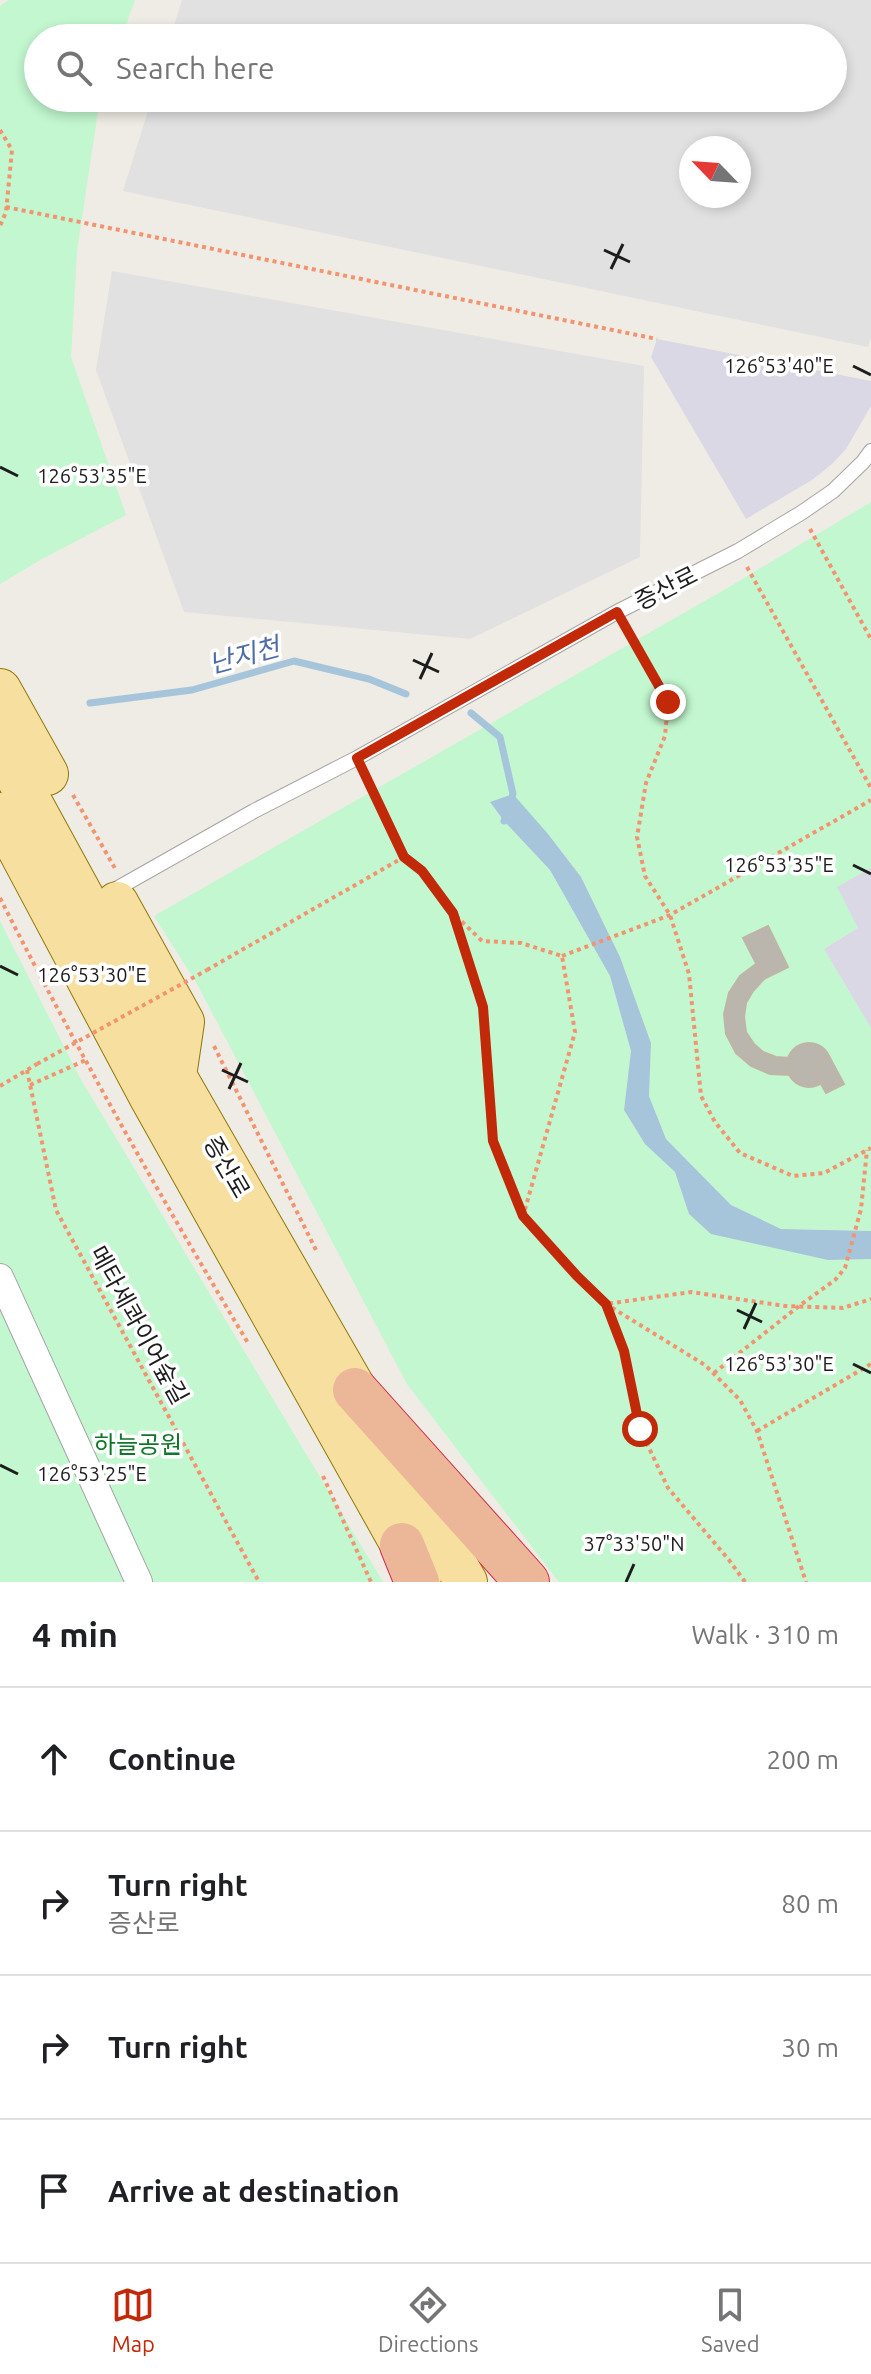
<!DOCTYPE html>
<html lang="en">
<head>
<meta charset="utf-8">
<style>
  :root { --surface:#fff; --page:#f2f2f2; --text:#202124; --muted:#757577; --line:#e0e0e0; --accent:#c12909 }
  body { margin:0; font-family:Ubuntu,"Noto Sans KR",sans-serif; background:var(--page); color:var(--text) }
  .compass { position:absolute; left:679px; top:136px; width:72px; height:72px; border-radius:50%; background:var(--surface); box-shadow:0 4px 12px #0003; rotate:295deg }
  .stop { position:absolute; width:24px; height:24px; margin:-18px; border:6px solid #c12909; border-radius:50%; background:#fff }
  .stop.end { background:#c12909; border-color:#fff; box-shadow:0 2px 8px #0008 }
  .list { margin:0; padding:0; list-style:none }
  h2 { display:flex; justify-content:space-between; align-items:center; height:104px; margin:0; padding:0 32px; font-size:34px }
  h2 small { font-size:26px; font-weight:400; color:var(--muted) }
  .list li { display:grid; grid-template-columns:52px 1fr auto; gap:24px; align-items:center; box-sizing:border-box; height:144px; padding:0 32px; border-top:2px solid var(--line) }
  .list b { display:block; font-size:30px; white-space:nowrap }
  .list p { margin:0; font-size:26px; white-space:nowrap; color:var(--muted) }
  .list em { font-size:26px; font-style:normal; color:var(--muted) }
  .icon { flex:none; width:44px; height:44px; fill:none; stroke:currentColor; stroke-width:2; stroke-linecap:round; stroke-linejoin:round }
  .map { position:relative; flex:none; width:871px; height:1582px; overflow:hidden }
  .search { position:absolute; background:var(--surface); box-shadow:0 4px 12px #0003; left:24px; right:24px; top:24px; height:88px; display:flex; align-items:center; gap:20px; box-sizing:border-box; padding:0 28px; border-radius:44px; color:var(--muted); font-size:30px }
  .sheet { height:680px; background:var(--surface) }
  nav { display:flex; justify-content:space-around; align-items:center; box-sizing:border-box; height:112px; border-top:2px solid var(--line); background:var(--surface); font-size:22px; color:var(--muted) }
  nav a { display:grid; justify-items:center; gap:4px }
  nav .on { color:var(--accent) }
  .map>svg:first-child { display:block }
  .park { fill:#c2f7cf }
  .parking { fill:#e1e1e1; fill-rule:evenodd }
  .plaza { fill:#dad8e4 }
  .water { fill:#a6c5da }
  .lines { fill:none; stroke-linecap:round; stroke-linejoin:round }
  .stream { stroke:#a6c5da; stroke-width:7 }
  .building { fill:#bab5ad; stroke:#bfb5a7; stroke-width:2 }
  .service-casing { stroke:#a4a4a4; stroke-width:16 }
  .minor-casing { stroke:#a4a4a4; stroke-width:28 }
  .primary-casing { stroke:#8f7907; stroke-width:44 }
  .trunk-casing { stroke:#d02c49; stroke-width:46 }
  .path { stroke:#f39370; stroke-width:4; stroke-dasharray:4 4; stroke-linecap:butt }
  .service { stroke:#fff; stroke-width:14 }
  .minor { stroke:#fff; stroke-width:26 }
  .primary { stroke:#f7e09f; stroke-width:42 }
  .trunk { stroke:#ecb798; stroke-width:44 }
  .path-bridge { stroke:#f39370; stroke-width:4; stroke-dasharray:4 4; stroke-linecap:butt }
  .route { stroke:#c12909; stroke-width:10 }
  .ticks { fill:none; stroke:#1d1d1d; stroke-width:3 }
  .labels { text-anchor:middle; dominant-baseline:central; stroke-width:7; stroke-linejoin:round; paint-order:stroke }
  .street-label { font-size:24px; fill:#1d1d1d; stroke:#fff }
  .park-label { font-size:24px; fill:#10762a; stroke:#fff }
  .water-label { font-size:26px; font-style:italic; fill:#4e6ca8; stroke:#fff }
  .ticks-label { font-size:20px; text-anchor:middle; fill:#1d1d1d; stroke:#fff; stroke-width:7; stroke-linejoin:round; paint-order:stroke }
</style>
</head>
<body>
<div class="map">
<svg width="871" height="1582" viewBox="0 0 871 1582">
  <rect width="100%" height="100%" fill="#eeece4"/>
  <!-- park -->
  <g class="park">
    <polygon points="9,0 135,0 121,38 38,38 38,98 100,98 77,251 71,357 126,515 40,560 0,584 0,6"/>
    <polygon points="871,502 871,868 838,887 858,928 824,949 871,1028 871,1231 781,1229 731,1205 666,1139 649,1096 651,1043 620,957 581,877 548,834 513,795 490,802 504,821 550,870 610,976 631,1051 624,1110 645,1144 675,1172 689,1214 828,1260 871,1259 871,1582 559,1582 407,1384 196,982 154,916 724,590"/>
    <polygon points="0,921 80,1078 383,1582 0,1582"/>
  </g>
  <!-- parking -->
  <g class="parking">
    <path d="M182,0H871V338L868,347L123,191L152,98H833V38H170ZM691,148H739V196H691Z"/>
    <polygon points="112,271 644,366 640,557 470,639 184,612 96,370"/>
  </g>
  <!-- plaza -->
  <g class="plaza">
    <polygon points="657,339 871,381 871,406 846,449 832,464 812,480 746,519 651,357"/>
    <polygon points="871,868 871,1028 824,949 858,928 837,887"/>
  </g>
  <!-- water -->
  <polygon class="water" points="513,794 548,834 581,877 620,957 651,1043 649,1096 666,1139 731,1205 781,1229 871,1231 871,1259 828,1260 711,1234 689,1214 675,1172 645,1144 624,1110 631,1051 610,976 550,870 504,821 490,802"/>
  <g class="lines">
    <!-- stream -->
    <g class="stream">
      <polyline points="90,703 192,690 294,661 369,679 406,694"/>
      <polyline points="471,713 500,737 513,794 504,821"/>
    </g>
  </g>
  <!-- building -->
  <g class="building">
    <polygon points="768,926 788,967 764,979 743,938"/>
    <polygon points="756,964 764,979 753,991 746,1003 744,1017 746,1032 754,1044 763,1052 776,1057 789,1058 790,1075 770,1074 751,1066 736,1053 726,1034 724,1014 729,993 740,976"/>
    <circle cx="809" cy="1065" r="22"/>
    <polygon points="830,1058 844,1084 826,1093 812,1068"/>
  </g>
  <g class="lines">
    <!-- service casing -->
    <g class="service-casing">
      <polyline id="service" points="111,892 254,811 357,758 617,612 738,551 801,513 833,491 863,462 871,451"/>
    </g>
    <!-- minor casing -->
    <g class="minor-casing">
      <polyline id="minor" points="0,1277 139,1582"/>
    </g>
    <!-- primary casing -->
    <g class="primary-casing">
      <g id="primary">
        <polyline points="0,690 47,774"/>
        <polyline points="0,746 87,905 175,1076 466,1582"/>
        <polyline points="0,814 150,1096 420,1577"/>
        <polyline points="117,903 183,1022 175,1076"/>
      </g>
    </g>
    <!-- trunk casing -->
    <g class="trunk-casing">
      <g id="trunk">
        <polyline points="355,1390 527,1582"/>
        <polyline points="402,1545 417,1582"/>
      </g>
    </g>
    <!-- path -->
    <g class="path">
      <polyline points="0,130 12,150 6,212 0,226"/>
      <polyline points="6,207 657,339"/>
      <polyline points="810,529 871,639"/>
      <polyline points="747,567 871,788"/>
      <polyline points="626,628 668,702 665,736 646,783 637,837 645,876 670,915 689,974 701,1096 715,1122 740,1153 793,1176 824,1173 871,1148"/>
      <polyline points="365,774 404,857"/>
      <polyline points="73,795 116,870"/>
      <path d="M0,898C77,1050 161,1198 248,1343"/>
      <polyline points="456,916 482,941 521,943 562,956 575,1032 524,1213"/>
      <polyline points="562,956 670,915 871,800"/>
      <polyline points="207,970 404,857 422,871 453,913 483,1007 493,1141 523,1216 577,1276 606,1304 705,1365 740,1400 757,1431 806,1582"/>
      <polyline points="214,1046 317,1252"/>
      <polyline points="27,1070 56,1210 259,1582"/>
      <polyline points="30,1085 86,1060"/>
      <polyline points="0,1086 37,1064"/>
      <polyline points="714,1373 799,1306 835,1280 845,1268 861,1209 867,1150"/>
      <polyline points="757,1431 871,1364"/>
      <polyline points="323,1476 371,1582"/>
      <polyline points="745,1582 729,1560 668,1488 640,1429 624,1351 606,1304 691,1292 785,1306 843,1308 871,1299"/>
    </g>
    <!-- service -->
    <use href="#service" class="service"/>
    <!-- minor -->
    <use href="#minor" class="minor"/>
    <!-- primary -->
    <use href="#primary" class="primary"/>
    <!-- trunk -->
    <use href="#trunk" class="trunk"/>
    <!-- path-bridge -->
    <polyline class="path-bridge" points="37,1064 207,970"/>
  </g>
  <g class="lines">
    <!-- route -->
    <polyline class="route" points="640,1429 624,1351 606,1304 577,1276 523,1216 493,1141 483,1007 453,913 422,871 404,857 357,758 617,612 668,702"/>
  </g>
  <!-- ticks -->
  <path class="ticks" d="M604,250L630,262M611,269L623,244M853,366L871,375M0,467L18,476M413,660L439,672M420,679L432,653M853,865L871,874M0,966L18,975M222,1070L248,1082M229,1089L241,1063M737,1310L762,1322M744,1329L756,1303M853,1364L871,1373M0,1465L18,1474M626,1582L634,1564"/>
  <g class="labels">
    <!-- street labels -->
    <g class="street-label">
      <text transform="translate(666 588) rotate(-27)">증산로</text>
      <text transform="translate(227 1167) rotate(60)">증산로</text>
      <text transform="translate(139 1325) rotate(61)">메타세콰이어숲길</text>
    </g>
    <!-- park labels -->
    <g class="park-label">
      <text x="138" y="1444">하늘공원</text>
    </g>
    <!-- water labels -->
    <g class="water-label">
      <text transform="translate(244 655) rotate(-15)">난지천</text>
    </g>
  </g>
  <g class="ticks-label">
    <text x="779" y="373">126°53'40"E</text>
    <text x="92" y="483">126°53'35"E</text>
    <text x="779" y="872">126°53'35"E</text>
    <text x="92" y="982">126°53'30"E</text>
    <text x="779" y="1371">126°53'30"E</text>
    <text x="92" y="1481">126°53'25"E</text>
    <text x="634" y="1551">37°33'50"N</text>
  </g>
</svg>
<svg class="compass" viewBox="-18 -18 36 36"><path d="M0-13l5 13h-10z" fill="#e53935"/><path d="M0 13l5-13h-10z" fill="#757577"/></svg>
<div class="stop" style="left:640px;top:1429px"></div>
<div class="stop end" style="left:668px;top:702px"></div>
<div class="search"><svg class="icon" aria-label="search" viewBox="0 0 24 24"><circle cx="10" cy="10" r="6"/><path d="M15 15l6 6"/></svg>Search here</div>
</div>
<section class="sheet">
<h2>4 min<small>Walk · 310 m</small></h2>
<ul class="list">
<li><svg class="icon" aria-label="ahead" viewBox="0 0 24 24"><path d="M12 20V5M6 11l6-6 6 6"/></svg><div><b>Continue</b></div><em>200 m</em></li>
<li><svg class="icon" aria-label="right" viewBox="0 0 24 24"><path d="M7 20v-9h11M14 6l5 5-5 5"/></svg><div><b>Turn right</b><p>증산로</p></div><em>80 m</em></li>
<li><svg class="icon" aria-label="right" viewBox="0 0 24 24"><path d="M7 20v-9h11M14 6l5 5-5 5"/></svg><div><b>Turn right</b></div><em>30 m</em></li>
<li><svg class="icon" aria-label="arrive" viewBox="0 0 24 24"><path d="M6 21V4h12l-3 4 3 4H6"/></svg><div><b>Arrive at destination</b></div></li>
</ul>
</section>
<nav>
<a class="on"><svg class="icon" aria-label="map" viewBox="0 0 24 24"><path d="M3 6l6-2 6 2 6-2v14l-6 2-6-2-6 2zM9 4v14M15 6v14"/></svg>Map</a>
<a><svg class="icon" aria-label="directions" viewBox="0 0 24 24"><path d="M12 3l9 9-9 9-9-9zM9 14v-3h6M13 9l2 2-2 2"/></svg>Directions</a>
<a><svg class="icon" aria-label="saved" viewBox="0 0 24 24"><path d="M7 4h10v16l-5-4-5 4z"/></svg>Saved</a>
</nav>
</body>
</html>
